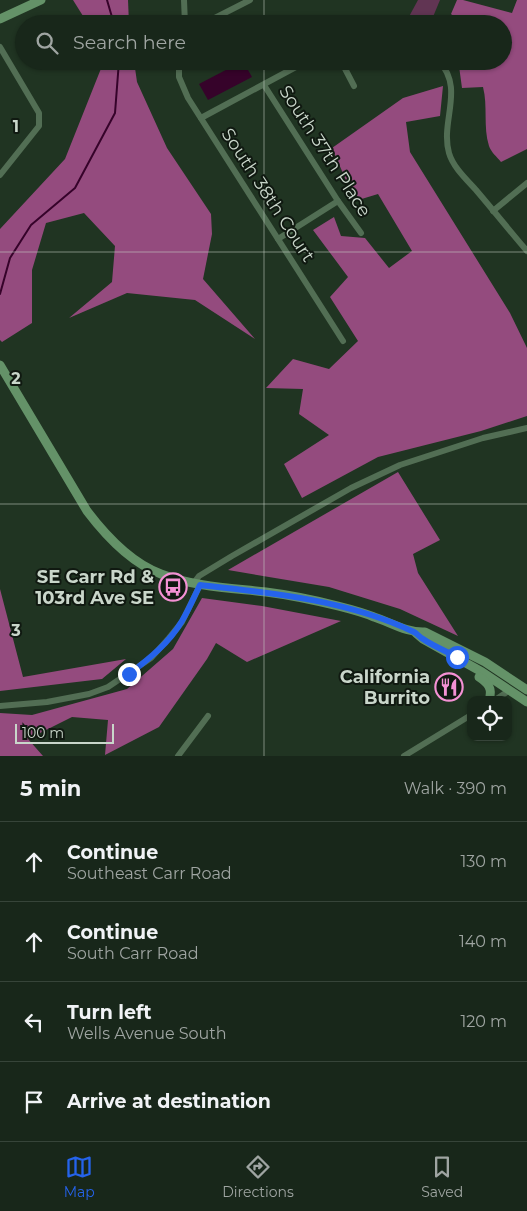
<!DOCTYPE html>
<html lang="en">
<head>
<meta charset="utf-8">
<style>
  :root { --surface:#18271a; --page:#212f23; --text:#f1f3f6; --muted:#9fa5a2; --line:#364439; --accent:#2563eb }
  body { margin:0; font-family:Montserrat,sans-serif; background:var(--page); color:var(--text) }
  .controls { position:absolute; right:15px; bottom:15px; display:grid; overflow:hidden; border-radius:10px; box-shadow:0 1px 4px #0004 }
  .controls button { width:45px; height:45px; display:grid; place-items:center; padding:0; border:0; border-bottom:1px solid var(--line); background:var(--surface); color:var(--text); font:25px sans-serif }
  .scale { position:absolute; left:15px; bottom:12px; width:99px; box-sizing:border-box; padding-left:5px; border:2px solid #c9d6ca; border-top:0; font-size:14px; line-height:18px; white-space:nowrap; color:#c9d6ca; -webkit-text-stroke:4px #101911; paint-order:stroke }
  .stop { position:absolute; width:15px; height:15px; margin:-11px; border:4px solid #2563eb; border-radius:50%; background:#fff }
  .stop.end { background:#2563eb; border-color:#fff; box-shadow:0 1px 5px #0008 }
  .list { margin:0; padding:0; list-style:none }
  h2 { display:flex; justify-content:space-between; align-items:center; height:65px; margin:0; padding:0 20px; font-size:21px }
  h2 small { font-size:16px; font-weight:400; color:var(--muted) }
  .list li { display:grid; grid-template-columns:32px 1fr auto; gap:15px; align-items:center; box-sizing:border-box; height:80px; padding:0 20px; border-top:1px solid var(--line) }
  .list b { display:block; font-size:19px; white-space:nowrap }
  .list p { margin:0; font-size:16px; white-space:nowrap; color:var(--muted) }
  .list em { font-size:16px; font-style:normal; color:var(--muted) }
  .icon { flex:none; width:28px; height:28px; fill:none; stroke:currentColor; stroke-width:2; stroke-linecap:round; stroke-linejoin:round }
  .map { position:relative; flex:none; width:527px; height:756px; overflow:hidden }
  .search { position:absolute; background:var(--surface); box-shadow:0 1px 4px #0004; left:15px; right:15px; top:15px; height:55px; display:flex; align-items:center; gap:12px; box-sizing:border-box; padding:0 18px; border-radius:28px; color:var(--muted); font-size:19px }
  .sheet { height:385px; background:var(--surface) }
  nav { display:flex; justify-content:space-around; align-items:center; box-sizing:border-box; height:70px; border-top:1px solid var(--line); background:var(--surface); font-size:14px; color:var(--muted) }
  nav a { display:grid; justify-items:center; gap:2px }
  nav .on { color:var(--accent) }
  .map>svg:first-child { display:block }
  .green { fill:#613553 }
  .forest { fill:#944b7e }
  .water { fill:#36032a }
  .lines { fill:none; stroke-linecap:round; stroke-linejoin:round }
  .stream { stroke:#36032a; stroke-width:2 }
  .street { stroke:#526e54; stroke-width:6 }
  .secondary { stroke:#649268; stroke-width:9 }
  .route { stroke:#2563eb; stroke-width:6 }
  .grid { fill:none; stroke:#c9d6ca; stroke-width:1; stroke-opacity:0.55 }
  .labels { text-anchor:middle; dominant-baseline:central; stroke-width:4; stroke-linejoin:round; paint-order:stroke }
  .street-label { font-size:18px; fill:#c9d6ca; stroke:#101911 }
  .poi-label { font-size:18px; font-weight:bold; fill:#c9d6ca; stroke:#101911; text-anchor:end }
  .grid-label { font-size:16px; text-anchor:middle; font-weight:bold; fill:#c9d6ca; stroke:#101911; stroke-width:4; stroke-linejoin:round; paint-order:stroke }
</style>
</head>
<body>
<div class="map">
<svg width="527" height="756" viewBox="0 0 527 756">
  <rect width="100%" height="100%" fill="#203422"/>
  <!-- green -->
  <polygon class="green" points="418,0 440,0 430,24 405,24"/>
  <!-- forest -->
  <g class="forest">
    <polygon points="73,0 128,0 129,24 88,24"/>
    <path d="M457,0H463L512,13L517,0H527V149L501,162C497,157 491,152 489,146C483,127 488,106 483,87L462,88L459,66L462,61H503V24H462L451,14Z"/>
    <polygon points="104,61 134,61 137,82 167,148 211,214 212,234 203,279 255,339 195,300 127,293 69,318 112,282 115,246 84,213 46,223 32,270 32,323 2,342 0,340 0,229 65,159"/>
    <polygon points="443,86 440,116 406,122 410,152 510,313 527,348 527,416 481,431 378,457 302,498 284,464 329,435 299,414 303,389 266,388 293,359 329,369 358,341 330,297 348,277 313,230 334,217 341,236 365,238 389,268 412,251 378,194 355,201 332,148 403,98"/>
    <polygon points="398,472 440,540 413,554 418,573 458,636 400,609 329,587 228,570"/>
    <polygon points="0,589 23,677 126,659 102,679 0,691"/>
    <polygon points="202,598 262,606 341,621 247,662 216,643 207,659 159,727 105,755 108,720 72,717 28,739 43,756 0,756 0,713 32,715 127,689 173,649"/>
  </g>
  <!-- water -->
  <polygon class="water" points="243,61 252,77 208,100 199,84"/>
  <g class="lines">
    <!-- stream -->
    <g class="stream">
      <polyline points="107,0 114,24"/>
      <polyline points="0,294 10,258 31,225 75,188 115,113 119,61"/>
    </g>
    <!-- street -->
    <g class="street">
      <polyline points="184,0 185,24"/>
      <polyline points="203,24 250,0"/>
      <polyline points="0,47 39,113 39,126 0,175"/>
      <polyline points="179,61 179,77 188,98 343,341"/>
      <polyline points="341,61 354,86"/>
      <path d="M439,61C465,89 440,121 449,153C453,167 466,179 476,190C493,210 510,231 527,251"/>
      <polyline points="264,85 338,201 361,233"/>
      <polyline points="201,118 307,61"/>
      <polyline points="493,211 527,183"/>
      <polyline points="278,239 338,201"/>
      <polyline points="193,584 199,576 232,556 351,488 400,465 483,438 527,428"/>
      <polyline points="495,700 510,690"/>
      <polyline points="0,706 47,702 89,694 108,687 151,658 169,638 182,622 200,585"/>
      <polyline points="178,756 208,716"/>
      <polyline points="404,756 471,715"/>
    </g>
    <!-- secondary -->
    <g class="secondary">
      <polyline points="0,19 41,0"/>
      <path d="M0,365L87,511C106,536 131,563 161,574C195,587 231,588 266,592C290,595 314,600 338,606C350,609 362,612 374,617C390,622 407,633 425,632L485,662L527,690"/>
      <polyline points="416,633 423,639 482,672 527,702"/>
      <path d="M479,677C488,683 493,688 489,700"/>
    </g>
  </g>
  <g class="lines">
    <!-- route -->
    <path class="route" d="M129,674C149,659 169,643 182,621C189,609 194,597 200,585C273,593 347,600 414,632C418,634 419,637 423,639C433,646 446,651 457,657"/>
  </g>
  <!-- grid -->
  <path class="grid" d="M264,0V24M264,61V756M0,252H527M0,504H527"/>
  <!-- icons -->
  <defs>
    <g id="bus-ring" transform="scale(1.4375)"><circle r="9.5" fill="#101911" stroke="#f491d4" stroke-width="1.5"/><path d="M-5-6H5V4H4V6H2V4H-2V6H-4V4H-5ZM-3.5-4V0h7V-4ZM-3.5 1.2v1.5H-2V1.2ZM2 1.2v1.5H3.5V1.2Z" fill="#f491d4"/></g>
    <g id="restaurant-ring" transform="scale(1.4375)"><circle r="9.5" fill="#101911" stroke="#f491d4" stroke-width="1.5"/><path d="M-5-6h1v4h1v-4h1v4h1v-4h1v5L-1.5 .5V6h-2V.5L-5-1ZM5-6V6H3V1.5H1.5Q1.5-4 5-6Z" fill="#f491d4"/></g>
  </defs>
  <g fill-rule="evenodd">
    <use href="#bus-ring" x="173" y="587"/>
    <use href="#restaurant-ring" x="449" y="687"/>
  </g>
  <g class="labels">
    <!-- street labels -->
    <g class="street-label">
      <text transform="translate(325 151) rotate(57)">South 37th Place</text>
      <text transform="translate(268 195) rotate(57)">South 38th Court</text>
    </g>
    <!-- poi labels -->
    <g class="poi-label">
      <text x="154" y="577">SE Carr Rd &amp;<tspan x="154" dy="21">103rd Ave SE</tspan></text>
      <text x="430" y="677">California<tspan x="430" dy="21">Burrito</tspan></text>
    </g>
  </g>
  <g class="grid-label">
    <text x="16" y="132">1</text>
    <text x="16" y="384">2</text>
    <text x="16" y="636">3</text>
  </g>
</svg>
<div class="controls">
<button><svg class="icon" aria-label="locate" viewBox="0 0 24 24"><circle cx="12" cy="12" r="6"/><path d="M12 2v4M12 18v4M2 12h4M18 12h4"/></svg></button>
</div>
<div class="scale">100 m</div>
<div class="stop" style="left:457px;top:657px"></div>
<div class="stop end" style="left:129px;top:674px"></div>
<div class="search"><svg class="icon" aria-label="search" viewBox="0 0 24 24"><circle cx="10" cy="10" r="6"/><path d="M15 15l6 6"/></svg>Search here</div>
</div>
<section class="sheet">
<h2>5 min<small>Walk · 390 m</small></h2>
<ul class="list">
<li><svg class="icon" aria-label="ahead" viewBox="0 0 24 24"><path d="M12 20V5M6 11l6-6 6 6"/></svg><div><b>Continue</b><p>Southeast Carr Road</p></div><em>130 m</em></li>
<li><svg class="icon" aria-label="ahead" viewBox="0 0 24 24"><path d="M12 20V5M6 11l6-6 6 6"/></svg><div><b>Continue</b><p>South Carr Road</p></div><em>140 m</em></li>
<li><svg class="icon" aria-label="left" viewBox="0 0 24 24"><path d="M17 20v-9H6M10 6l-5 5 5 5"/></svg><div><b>Turn left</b><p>Wells Avenue South</p></div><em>120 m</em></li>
<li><svg class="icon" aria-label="arrive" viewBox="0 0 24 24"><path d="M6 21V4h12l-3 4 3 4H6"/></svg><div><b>Arrive at destination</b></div></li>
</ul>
</section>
<nav>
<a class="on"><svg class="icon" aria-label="map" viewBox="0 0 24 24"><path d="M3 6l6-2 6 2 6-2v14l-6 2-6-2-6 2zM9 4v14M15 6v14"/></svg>Map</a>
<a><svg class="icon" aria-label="directions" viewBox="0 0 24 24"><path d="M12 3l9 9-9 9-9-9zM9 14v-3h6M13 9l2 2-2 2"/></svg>Directions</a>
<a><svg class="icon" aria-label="saved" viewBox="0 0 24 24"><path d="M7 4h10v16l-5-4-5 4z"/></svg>Saved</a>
</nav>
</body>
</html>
